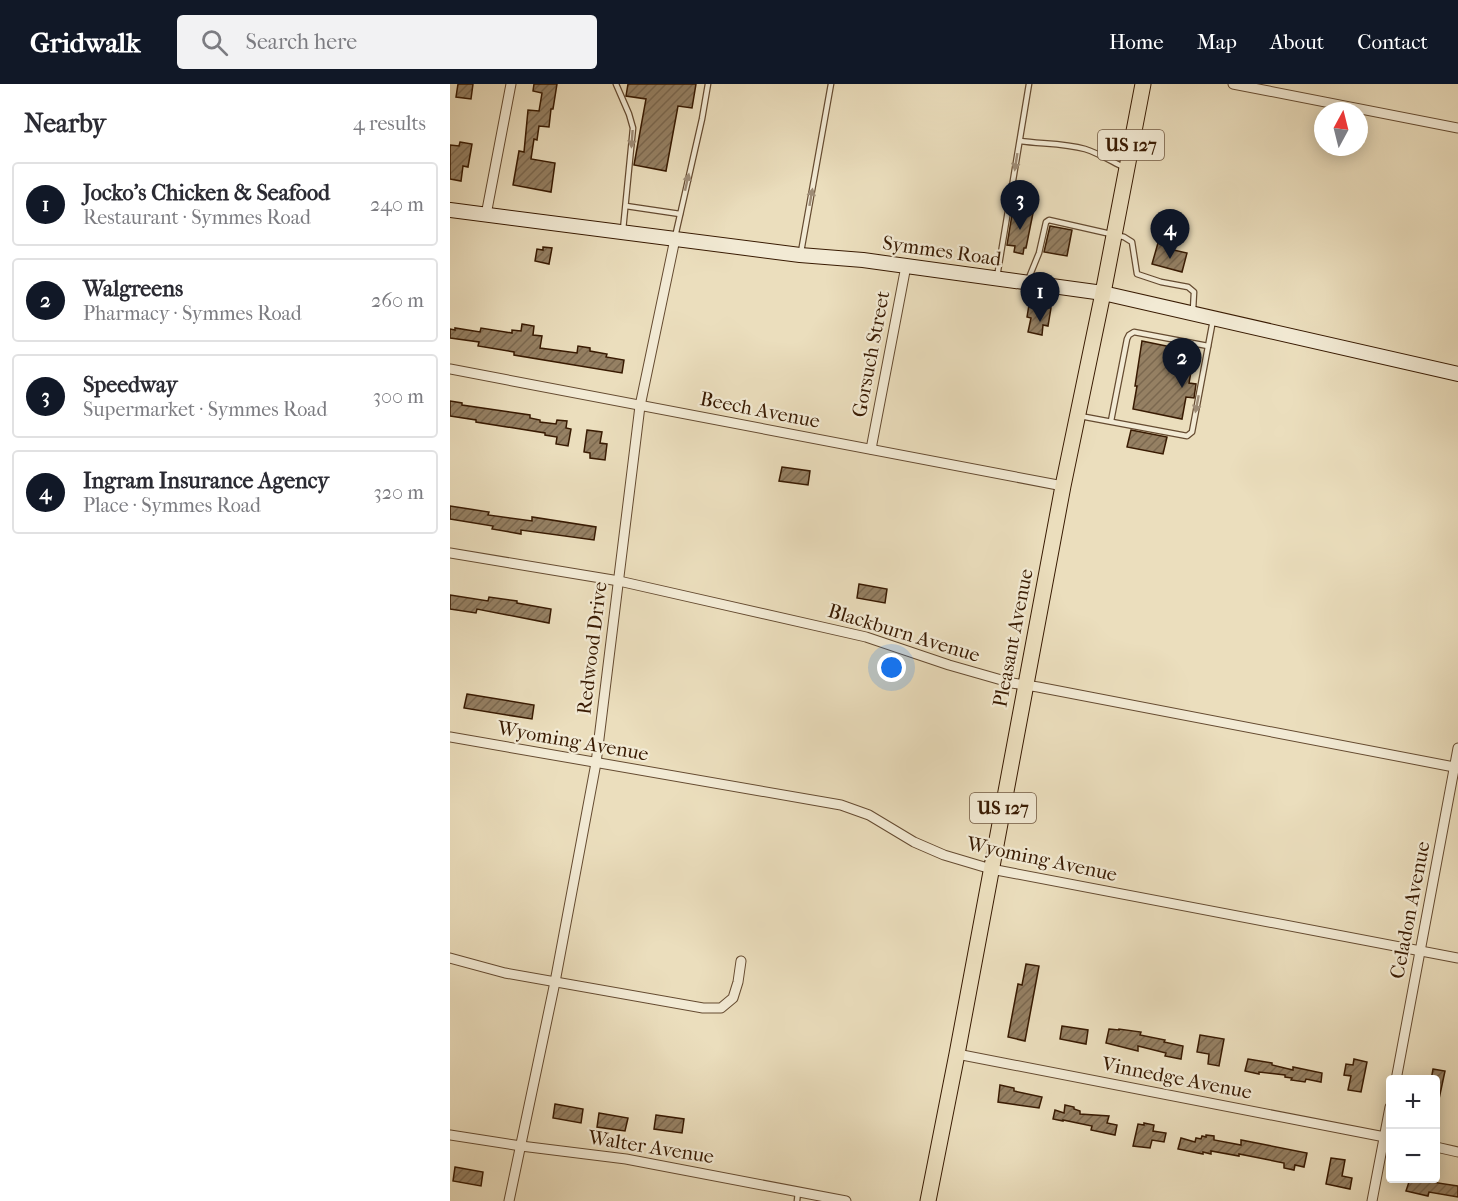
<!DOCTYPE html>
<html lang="en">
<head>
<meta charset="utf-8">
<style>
  :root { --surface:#fff; --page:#f2f2f3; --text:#2b2b33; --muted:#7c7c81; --line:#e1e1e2; --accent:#111827 }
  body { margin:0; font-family:"IM FELL French Canon",serif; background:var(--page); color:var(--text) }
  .controls { position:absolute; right:18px; bottom:18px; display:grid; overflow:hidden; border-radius:6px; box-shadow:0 3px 15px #0003 }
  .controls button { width:54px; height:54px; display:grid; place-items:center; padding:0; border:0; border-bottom:2px solid var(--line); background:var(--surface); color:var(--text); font:30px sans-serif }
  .compass { position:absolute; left:864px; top:18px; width:54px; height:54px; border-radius:50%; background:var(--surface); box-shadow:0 3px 15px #0003; rotate:7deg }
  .you { position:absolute; left:442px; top:584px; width:21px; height:21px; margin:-15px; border:4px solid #fff; border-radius:50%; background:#1a73e8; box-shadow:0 0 0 9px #1a73e833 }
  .badge { display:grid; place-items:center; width:39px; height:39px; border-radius:50%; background:var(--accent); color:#fff; font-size:20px; font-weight:700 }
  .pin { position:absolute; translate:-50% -50px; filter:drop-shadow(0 2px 3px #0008) }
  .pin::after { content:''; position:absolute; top:32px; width:21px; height:18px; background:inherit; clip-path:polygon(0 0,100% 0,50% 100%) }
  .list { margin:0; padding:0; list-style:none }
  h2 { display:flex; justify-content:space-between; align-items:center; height:78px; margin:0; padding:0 24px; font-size:26px }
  h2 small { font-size:20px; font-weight:400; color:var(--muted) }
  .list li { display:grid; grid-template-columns:39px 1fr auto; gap:18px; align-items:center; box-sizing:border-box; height:84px; margin:0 12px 12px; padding:0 12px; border:2px solid var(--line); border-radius:6px }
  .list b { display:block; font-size:22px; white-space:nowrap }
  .list p { margin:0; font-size:20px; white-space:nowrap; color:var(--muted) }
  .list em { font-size:20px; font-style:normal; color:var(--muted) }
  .icon { flex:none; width:33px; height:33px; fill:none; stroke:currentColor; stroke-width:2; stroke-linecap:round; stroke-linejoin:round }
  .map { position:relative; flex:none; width:1008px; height:1117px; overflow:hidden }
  header { display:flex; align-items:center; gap:36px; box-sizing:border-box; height:84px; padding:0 30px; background:var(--accent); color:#fff }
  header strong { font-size:28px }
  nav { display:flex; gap:33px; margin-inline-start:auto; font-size:21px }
  .search { width:420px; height:54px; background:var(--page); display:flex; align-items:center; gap:15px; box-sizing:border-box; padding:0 21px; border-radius:6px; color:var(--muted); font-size:22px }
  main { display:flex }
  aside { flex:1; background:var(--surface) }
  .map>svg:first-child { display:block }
  .building { fill:url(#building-hatch); stroke:#381a02; stroke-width:1.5 }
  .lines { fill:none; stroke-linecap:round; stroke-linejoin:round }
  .lane-casing { stroke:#654b31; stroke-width:7 }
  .street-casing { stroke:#654b31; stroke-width:11 }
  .secondary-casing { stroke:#381a02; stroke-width:16 }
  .primary-casing { stroke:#381a02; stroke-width:17 }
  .lane { stroke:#f2ead4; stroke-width:4.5 }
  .street { stroke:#f2ead4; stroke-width:9 }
  .secondary { stroke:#f2ead4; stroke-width:14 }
  .primary { stroke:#ebdebd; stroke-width:15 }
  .oneway { fill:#9e8c76 }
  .labels { text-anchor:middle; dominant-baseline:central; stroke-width:4.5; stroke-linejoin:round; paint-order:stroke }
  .shield { fill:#f2ead4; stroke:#705841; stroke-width:1.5 }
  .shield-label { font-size:18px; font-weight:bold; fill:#381a02 }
  .street-label { font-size:20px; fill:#381a02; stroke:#f2ead4 }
</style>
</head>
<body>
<header>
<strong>Gridwalk</strong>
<div class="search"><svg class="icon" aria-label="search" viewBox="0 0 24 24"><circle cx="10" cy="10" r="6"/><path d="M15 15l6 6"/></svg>Search here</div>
<nav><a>Home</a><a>Map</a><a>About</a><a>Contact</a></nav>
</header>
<main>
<aside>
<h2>Nearby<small>4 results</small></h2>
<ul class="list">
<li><span class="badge">1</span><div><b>Jocko's Chicken &amp; Seafood</b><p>Restaurant · Symmes Road</p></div><em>240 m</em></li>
<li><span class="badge">2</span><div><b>Walgreens</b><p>Pharmacy · Symmes Road</p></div><em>260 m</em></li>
<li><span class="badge">3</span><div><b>Speedway</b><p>Supermarket · Symmes Road</p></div><em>300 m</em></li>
<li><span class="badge">4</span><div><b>Ingram Insurance Agency</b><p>Place · Symmes Road</p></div><em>320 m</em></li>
</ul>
</aside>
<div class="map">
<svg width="1008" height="1117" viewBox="0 0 1008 1117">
  <defs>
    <pattern id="building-hatch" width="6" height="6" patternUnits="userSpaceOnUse" patternTransform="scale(1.5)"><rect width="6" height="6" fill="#958063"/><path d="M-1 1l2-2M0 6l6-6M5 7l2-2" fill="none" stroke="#7b684f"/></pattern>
  </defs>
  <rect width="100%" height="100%" fill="#ebdebd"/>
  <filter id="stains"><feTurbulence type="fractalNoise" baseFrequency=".00333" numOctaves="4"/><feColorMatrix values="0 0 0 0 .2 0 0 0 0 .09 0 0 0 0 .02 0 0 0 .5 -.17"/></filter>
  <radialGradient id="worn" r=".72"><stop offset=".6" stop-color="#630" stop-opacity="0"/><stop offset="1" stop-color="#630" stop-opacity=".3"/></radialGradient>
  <!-- building -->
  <g class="building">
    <polygon points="8,0 23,0 21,15 6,13"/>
    <polygon points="84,0 107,0 103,25 101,25 99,43 89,42 87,56 84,55 81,75 105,79 101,108 63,101 69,67 74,68 78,26 89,27 92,9 83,7"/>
    <polygon points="178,0 246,0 242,24 228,22 216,87 184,81 196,15 176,12"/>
    <polygon points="10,58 22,60 18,83 13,82 11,97 0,95 0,61 9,62"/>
    <polygon points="563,125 583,129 576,164 574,164 573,170 564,168 565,162 557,161"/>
    <polygon points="600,142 622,146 617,172 594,168"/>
    <polygon points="708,159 720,162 719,165 737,169 732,188 702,180"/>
    <polygon points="93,163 102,164 99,180 85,177 87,165 93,166"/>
    <polygon points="579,221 601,224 598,242 593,241 592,251 578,248 581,234 577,233"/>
    <polygon points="72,240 84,242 83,251 92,252 90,264 127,269 128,262 140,264 140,267 157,270 156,273 174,276 172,289 64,271 64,268 28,262 29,258 0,254 0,245 5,246 5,244 30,248 31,244 62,249 62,246 71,247"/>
    <polygon points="692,257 736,266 735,269 744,271 739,299 746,300 744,314 736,313 732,335 683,325 687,302 685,302"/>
    <polygon points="0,317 12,319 12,321 80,331 80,334 90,336 90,338 106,340 107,336 117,337 116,344 121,345 118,362 106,360 107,353 95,351 95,349 26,338 26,336 0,332"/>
    <polygon points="137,346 152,348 150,359 157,360 155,376 140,374 140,369 134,368"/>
    <polygon points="681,346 717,353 713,370 677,363"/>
    <polygon points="332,383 360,387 358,401 329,397"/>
    <polygon points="0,422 39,428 38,431 82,437 82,433 146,443 144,456 71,446 71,450 42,445 43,442 0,435"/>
    <polygon points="409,500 437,505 435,519 407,514"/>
    <polygon points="0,511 38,517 39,513 67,517 67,519 101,525 99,539 27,525 26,529 0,525"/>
    <polygon points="17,610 84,621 82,635 14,624"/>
    <polygon points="576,880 589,882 575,957 558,953 568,900 572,901"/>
    <polygon points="612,942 638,946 636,960 610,955"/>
    <polygon points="659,945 669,946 669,945 691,948 690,951 715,956 714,958 733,962 731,975 715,972 716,969 688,962 688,967 656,959"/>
    <polygon points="750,951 774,955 769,982 758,980 759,970 747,968"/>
    <polygon points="798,975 822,979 822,981 843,986 843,983 872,989 871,998 856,995 855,998 841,996 842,994 835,993 835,991 809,988 809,990 795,987"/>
    <polygon points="904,975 917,978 911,1008 898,1006 901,992 894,991 896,980 903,981"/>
    <polygon points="983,985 995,987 989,1015 986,1014 986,996 981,996"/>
    <polygon points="550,1001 564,1004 564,1007 592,1013 589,1024 548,1018"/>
    <polygon points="105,1020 133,1025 131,1039 103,1034"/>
    <polygon points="615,1021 624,1023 624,1025 630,1027 630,1030 659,1032 657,1039 667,1041 665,1051 641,1046 642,1042 613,1036 613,1037 603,1035 605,1026 614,1029"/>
    <polygon points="149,1029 178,1034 175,1047 147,1043"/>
    <polygon points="206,1031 234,1035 232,1049 204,1045"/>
    <polygon points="694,1039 704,1041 703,1047 716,1049 714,1058 702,1056 700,1064 683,1062 688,1040 694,1041"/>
    <polygon points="756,1051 764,1052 764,1056 791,1061 791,1056 857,1069 854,1083 845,1081 844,1086 834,1084 834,1079 789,1070 789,1072 761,1067 761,1070 753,1068 753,1070 728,1065 731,1054 745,1058 746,1054 751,1055 752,1052 756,1053"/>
    <polygon points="881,1074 895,1076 892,1092 902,1094 900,1105 876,1100"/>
    <polygon points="5,1083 33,1088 31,1102 3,1097"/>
    <polygon points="960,1095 982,1095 981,1098 1008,1102 1008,1113 979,1108 978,1112 956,1107"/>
  </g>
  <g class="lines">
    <!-- lane casing -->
    <g class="lane-casing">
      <g id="lane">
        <polyline points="166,0 179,30 183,44 173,146"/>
        <path d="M570,57C591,60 614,59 635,65C648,69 661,77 673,83"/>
        <polyline points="176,122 230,130"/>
        <polyline points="225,153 252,35 258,0"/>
        <polyline points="351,168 381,0"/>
        <polyline points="547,193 579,0"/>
        <polyline points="578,196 589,169 596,138 599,136 674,153 682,158 687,190 711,198 738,203 744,208 743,226"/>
        <polyline points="630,332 737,352 742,348 763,236"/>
        <polyline points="661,337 677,255 679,251 684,248 758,262"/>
        <polyline points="347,1117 348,1108"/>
      </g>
    </g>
    <!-- street casing -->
    <g class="street-casing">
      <g id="street">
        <polyline points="783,0 1008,44"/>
        <polyline points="36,131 61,0"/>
        <polyline points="0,285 613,402"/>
        <polyline points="421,365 456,182"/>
        <polyline points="0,469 169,497 416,553 499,581 562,599 588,603 1004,683"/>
        <polyline points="0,653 391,721 419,731 464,758 494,771 541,785 1008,874"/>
        <polyline points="0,874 55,889 253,924 271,924 283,914 288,898 291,877"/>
        <polyline points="507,970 940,1054"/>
        <polyline points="946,996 1008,664"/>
        <polyline points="0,1051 71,1062 176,1075 396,1117"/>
        <polyline points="986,1063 1008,1068"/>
        <polyline points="59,1117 105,898 146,679 190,322 225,155"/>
        <polyline points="922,1117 940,1023"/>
      </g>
    </g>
    <!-- secondary casing -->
    <g class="secondary-casing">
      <polyline id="secondary" points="0,126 350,171 413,176 653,209 1008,290"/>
    </g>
    <!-- primary casing -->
    <g class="primary-casing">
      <polyline id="primary" points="478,1117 507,970 613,402 653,209 693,0"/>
    </g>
    <!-- lane -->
    <use href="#lane" class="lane"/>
    <!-- street -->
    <use href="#street" class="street"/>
    <!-- secondary -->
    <use href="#secondary" class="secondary"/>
    <!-- primary -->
    <use href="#primary" class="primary"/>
  </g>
  <!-- one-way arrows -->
  <defs><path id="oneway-solid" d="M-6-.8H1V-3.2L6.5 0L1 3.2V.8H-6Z" transform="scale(1.5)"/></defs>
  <g class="oneway">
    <use href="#oneway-solid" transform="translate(182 55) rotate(94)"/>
    <use href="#oneway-solid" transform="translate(566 78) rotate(99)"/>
    <use href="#oneway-solid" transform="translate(237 98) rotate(-77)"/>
    <use href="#oneway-solid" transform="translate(361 113) rotate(-80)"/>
    <use href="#oneway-solid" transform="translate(747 320) rotate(101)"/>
  </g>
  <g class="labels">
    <!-- shield labels -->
    <g class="shield">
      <rect x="648" y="46" width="66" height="30" rx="4.5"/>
      <rect x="520" y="709" width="66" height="30" rx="4.5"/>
    </g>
    <g class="shield-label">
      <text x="681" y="61">US 127</text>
      <text x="553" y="724">US 127</text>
    </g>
    <!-- street labels -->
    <g class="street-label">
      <text transform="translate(492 167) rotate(8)">Symmes Road</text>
      <text transform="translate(421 270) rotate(-79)">Gorsuch Street</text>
      <text transform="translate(310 326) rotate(11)">Beech Avenue</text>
      <text transform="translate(454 549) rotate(17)">Blackburn Avenue</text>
      <text transform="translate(563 554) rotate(-79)">Pleasant Avenue</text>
      <text transform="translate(142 564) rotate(-83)">Redwood Drive</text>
      <text transform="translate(123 657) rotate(10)">Wyoming Avenue</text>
      <text transform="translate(592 775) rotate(12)">Wyoming Avenue</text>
      <text transform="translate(960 826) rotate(-79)">Celadon Avenue</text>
      <text transform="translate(727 994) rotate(11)">Vinnedge Avenue</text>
      <text transform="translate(201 1063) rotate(9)">Walter Avenue</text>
    </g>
  </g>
  <rect width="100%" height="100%" filter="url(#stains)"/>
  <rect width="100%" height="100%" fill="url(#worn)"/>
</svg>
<div class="controls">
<button>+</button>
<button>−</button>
</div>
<svg class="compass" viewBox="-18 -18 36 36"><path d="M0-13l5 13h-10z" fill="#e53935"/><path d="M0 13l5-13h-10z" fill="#7c7c81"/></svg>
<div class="you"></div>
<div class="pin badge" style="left:590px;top:238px">1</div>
<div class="pin badge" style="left:732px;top:304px">2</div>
<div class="pin badge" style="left:570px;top:146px">3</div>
<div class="pin badge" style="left:720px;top:175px">4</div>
</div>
</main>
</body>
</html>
